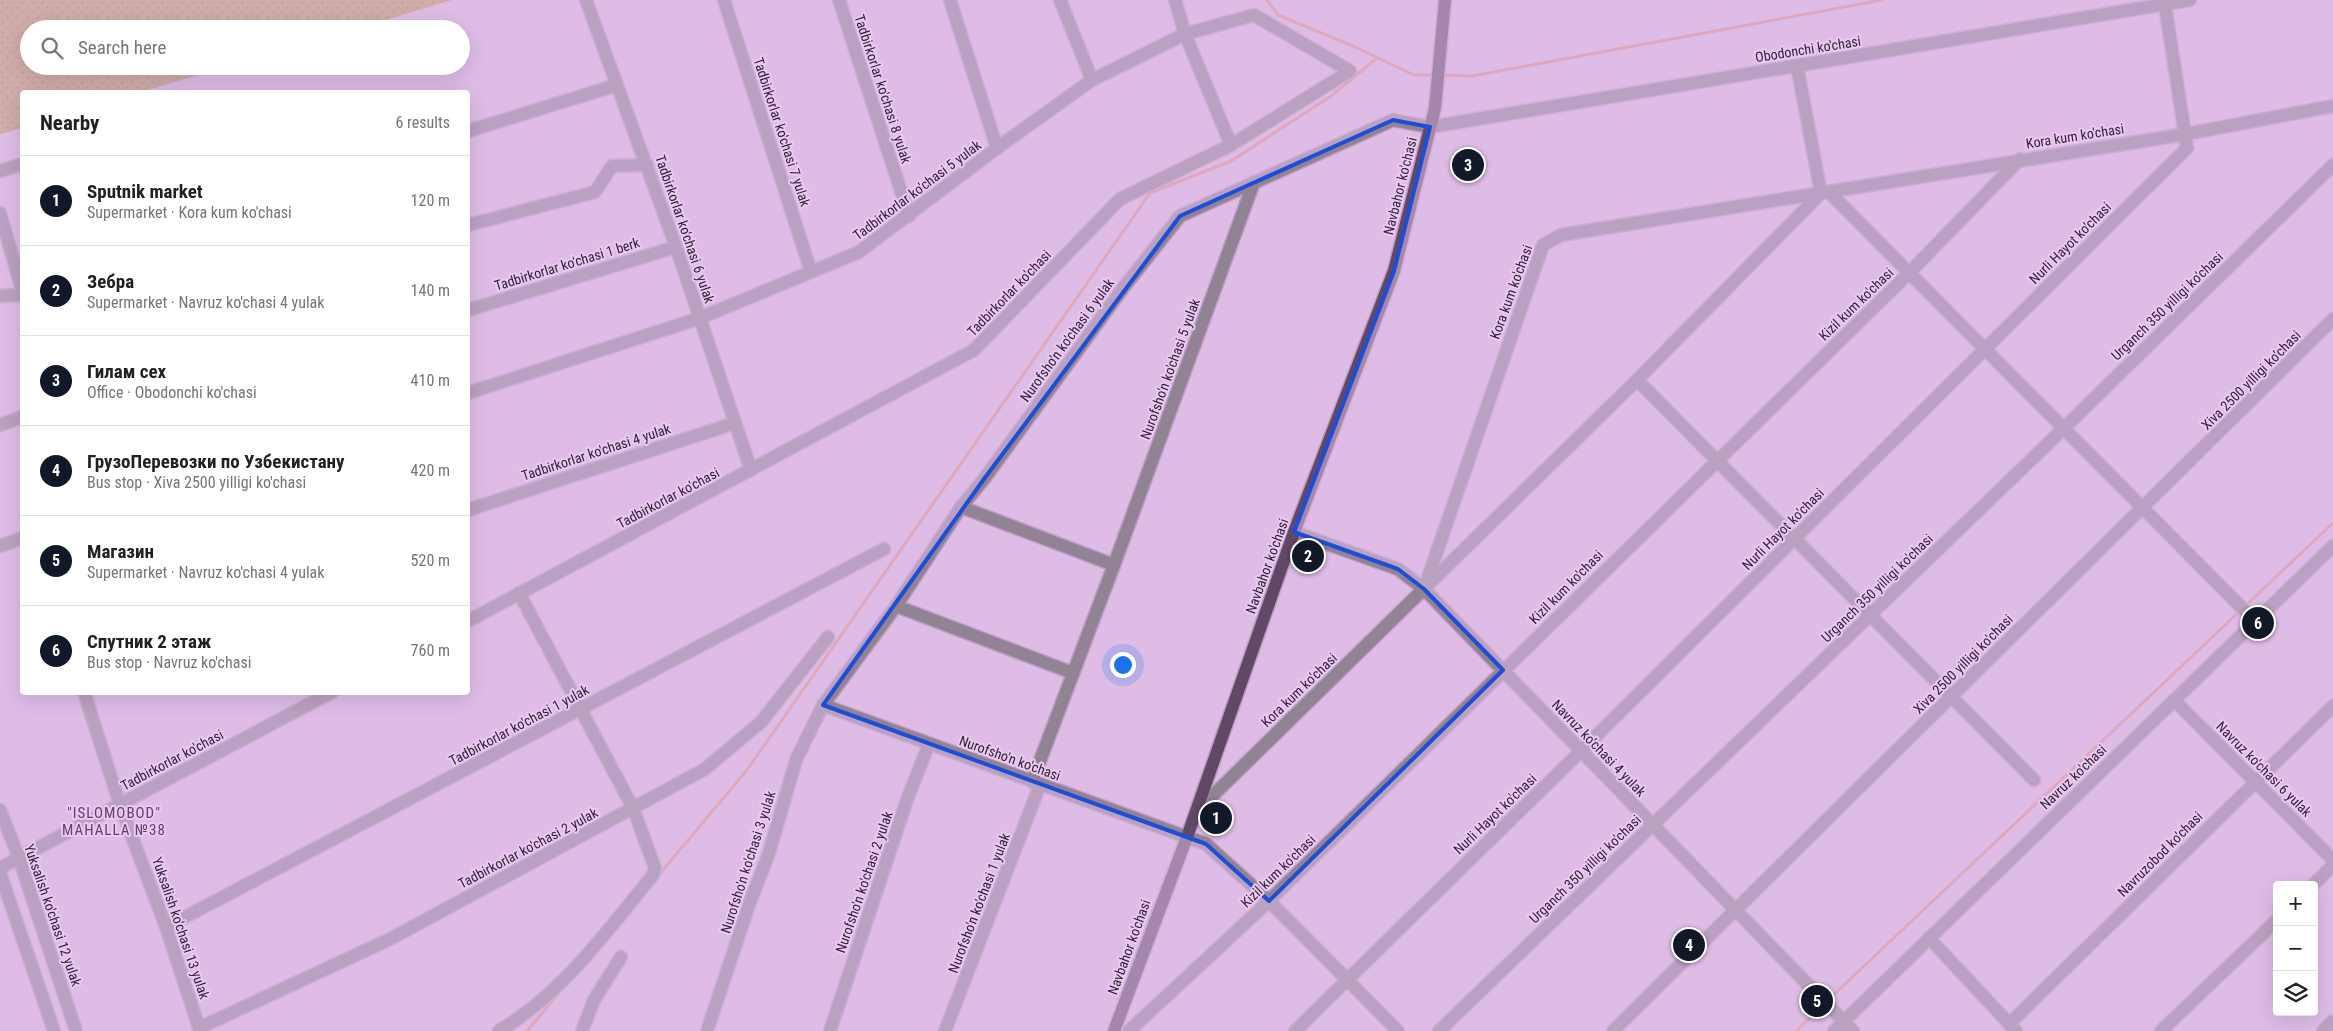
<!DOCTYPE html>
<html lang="en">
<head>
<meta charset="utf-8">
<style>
  :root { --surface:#fff; --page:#f2f2f2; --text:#202124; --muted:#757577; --line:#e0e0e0; --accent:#111827 }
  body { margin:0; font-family:"Roboto Condensed",sans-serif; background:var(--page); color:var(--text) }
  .controls { position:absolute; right:15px; bottom:15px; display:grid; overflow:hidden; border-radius:5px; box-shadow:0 5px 20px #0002 }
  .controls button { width:45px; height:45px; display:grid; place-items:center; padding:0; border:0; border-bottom:1px solid var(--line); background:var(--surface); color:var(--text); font:25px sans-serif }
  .you { position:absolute; left:1122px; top:664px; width:18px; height:18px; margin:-12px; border:4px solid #fff; border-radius:50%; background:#1a73e8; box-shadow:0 0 0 8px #1a73e833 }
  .badge { display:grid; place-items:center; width:32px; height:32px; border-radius:50%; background:var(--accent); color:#fff; font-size:16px; font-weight:700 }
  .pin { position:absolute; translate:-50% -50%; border:2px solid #fff; box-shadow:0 1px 5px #0006 }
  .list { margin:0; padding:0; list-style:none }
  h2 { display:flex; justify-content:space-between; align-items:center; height:65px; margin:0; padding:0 20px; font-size:21px }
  h2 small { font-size:16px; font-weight:400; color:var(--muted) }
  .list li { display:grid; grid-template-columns:32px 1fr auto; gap:15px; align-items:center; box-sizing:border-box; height:90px; padding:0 20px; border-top:1px solid var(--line) }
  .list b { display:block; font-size:19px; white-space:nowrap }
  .list p { margin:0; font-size:16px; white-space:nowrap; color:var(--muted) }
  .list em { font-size:16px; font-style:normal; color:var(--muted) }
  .icon { flex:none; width:28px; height:28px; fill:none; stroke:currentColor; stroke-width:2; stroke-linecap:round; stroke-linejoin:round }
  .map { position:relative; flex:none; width:2333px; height:1031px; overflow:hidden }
  .search { position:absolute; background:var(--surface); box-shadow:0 5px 20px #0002; left:20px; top:20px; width:450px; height:55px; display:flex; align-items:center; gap:12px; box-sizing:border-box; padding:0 18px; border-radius:28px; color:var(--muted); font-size:19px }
  .panel { position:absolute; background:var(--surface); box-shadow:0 5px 20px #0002; left:20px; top:90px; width:450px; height:605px; border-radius:5px }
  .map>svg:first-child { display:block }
  .grass { fill:url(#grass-dots) }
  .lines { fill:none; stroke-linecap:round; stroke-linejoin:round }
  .stream { stroke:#e29090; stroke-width:3 }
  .minor-casing { stroke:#bb9dc2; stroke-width:15 }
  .major-casing { stroke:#bb9dc2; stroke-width:15 }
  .minor { stroke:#918294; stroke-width:12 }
  .major { stroke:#604866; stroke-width:12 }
  .marked { fill:none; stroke:#1d4ed8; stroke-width:4; stroke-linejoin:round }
  .labels { text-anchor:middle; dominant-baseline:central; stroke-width:4; stroke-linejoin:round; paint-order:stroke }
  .street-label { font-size:14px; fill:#2f2232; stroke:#ebc9f3 }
  .neighbourhood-label { font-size:15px; letter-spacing:1px; fill:#5f4266; stroke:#ebc9f3 }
</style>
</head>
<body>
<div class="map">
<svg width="2333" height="1031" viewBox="0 0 2333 1031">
  <defs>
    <pattern id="grass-dots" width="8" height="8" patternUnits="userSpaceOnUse" patternTransform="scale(1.25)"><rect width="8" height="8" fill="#bf9c60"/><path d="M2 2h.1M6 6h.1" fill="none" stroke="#9c7f50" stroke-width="1.8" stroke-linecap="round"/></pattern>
  </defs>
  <rect width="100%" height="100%" fill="#debce6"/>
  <!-- grass -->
  <polygon class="grass" points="0,0 452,0 355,29 29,29 29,66 229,66 141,92 22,92 22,128 0,134"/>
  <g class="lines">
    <!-- stream -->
    <g class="stream">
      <polyline points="1267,0 1278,15 1353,46 1414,75 1434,75"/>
      <polyline points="1440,75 1472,76 1882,0"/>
      <polyline points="2245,606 2333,523"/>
      <polyline points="658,876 747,770 1150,193 1231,161 1331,96 1377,58"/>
      <polyline points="1827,1001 2241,610"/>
      <polyline points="527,1031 562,989"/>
      <polyline points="1796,1031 1823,1006"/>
    </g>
    <!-- minor casing -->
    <g class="minor-casing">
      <g id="minor">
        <polyline points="586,0 676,247 751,470"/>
        <polyline points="724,0 811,272"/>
        <polyline points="839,0 909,216"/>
        <polyline points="950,0 997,148"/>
        <polyline points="1060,0 1092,80"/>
        <polyline points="1175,0 1185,34 1231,145"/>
        <polyline points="468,131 617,85"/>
        <polyline points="0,171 22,164"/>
        <polyline points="1829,192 2255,621"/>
        <polyline points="0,213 22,290"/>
        <polyline points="468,225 595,192 612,166 647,165"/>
        <polyline points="0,296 22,295"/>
        <polyline points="468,310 676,247"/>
        <polyline points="1637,380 2034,780"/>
        <polyline points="468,393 700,318 859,252 997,148 1092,80 1185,34 1254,15 1350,71 1231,145 1120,199 974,350 468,621"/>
        <polyline points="0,425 22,417"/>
        <polyline points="961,507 1114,565"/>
        <polyline points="468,510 735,423"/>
        <polyline points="1294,532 1398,569 1424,589 1853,1031"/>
        <polyline points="0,546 22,538"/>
        <polyline points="1424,589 1543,245 1561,235 2186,134 2333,106"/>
        <polyline points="896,606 1073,673"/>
        <polyline points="84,692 120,805 166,927 200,1031"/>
        <polyline points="2174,700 2333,860"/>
        <polyline points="823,705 1206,844 1269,901 1398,1031"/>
        <polyline points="1032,782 1114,565 1254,182"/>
        <polyline points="0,810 19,858 76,1031"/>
        <polyline points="1196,812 1637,380 1821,193 1797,66"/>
        <polyline points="0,868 332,692"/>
        <polyline points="0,873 54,1031"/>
        <polyline points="2313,885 2333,865"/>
        <polyline points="166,927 884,549"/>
        <polyline points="1929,938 2016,1031"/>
        <polyline points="2009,1024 2333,706"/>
        <polyline points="199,1028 390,939 705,769 761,722 828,637"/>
        <path d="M499,1031C563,993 606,932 653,875L655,868L633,808L519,593"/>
        <polyline points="582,1031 594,1000 621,957"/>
        <polyline points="707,1031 750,902 769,853 796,760 823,705 896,606 961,507 984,479 1123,288 1180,216 1393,120 1430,127 2190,0"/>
        <polyline points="830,1031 908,797 929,744"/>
        <polyline points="945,1031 1040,785"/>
        <polyline points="1129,1031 1269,901 1909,273 2020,159"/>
        <polyline points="1295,1031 1581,751 2187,148 2165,5"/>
        <polyline points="1439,1031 2063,429 2333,165"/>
        <polyline points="1613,1031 2333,319"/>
        <polyline points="1834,1031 2333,546"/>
        <polyline points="2161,1031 2277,920"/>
        <polyline points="2323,1031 2333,1021"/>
      </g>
    </g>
    <!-- major casing -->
    <g class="major-casing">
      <polyline id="major" points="1114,1031 1187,837 1294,532 1394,271 1435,108 1445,0"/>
    </g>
    <!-- minor -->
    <use href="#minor" class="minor"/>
    <!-- major -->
    <use href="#major" class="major"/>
  </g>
  <!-- marked area -->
  <path d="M0 0H2333V1031H0ZM1393,120L1430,127L1394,271L1294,532L1398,569L1424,589L1503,670L1269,901L1206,844L823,705L984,479L1180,216Z" fill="#debce6" fill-opacity=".55" fill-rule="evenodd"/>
  <path class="marked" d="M1393,120L1430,127L1394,271L1294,532L1398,569L1424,589L1503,670L1269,901L1206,844L823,705L984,479L1180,216Z"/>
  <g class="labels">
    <!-- street labels -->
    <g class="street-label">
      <text transform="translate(1808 49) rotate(-9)">Obodonchi ko'chasi</text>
      <text transform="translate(883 89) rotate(72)">Tadbirkorlar ko'chasi 8 yulak</text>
      <text transform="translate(782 132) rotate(72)">Tadbirkorlar ko'chasi 7 yulak</text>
      <text transform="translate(2075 136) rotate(-9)">Kora kum ko'chasi</text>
      <text transform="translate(1400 186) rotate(-76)">Navbahor ko'chasi</text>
      <text transform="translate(917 190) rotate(-37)">Tadbirkorlar ko'chasi 5 yulak</text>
      <text transform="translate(685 229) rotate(71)">Tadbirkorlar ko'chasi 6 yulak</text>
      <text transform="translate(2070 243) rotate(-45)">Nurli Hayot ko'chasi</text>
      <text transform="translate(567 264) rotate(-17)">Tadbirkorlar ko'chasi 1 berk</text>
      <text transform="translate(1511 292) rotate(-70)">Kora kum ko'chasi</text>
      <text transform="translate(1009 293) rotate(-46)">Tadbirkorlar ko'chasi</text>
      <text transform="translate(1856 304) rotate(-44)">Kizil kum ko'chasi</text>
      <text transform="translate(2167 306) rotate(-44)">Urganch 350 yilligi ko'chasi</text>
      <text transform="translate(1067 340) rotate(-54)">Nurofsho'n ko'chasi 6 yulak</text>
      <text transform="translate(1170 369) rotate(-70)">Nurofsho'n ko'chasi 5 yulak</text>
      <text transform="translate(2251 380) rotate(-45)">Xiva 2500 yilligi ko'chasi</text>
      <text transform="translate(596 452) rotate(-18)">Tadbirkorlar ko'chasi 4 yulak</text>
      <text transform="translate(668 498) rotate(-28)">Tadbirkorlar ko'chasi</text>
      <text transform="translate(1783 529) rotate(-45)">Nurli Hayot ko'chasi</text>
      <text transform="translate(1267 566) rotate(-70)">Navbahor ko'chasi</text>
      <text transform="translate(1566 587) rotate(-45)">Kizil kum ko'chasi</text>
      <text transform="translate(1877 588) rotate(-44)">Urganch 350 yilligi ko'chasi</text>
      <text transform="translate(1963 664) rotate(-45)">Xiva 2500 yilligi ko'chasi</text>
      <text transform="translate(1299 690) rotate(-44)">Kora kum ko'chasi</text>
      <text transform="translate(519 725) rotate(-28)">Tadbirkorlar ko'chasi 1 yulak</text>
      <text transform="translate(1599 748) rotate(46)">Navruz ko'chasi 4 yulak</text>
      <text transform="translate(1010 758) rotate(20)">Nurofsho'n ko'chasi</text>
      <text transform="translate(172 760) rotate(-28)">Tadbirkorlar ko'chasi</text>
      <text transform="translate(2264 769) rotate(45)">Navruz ko'chasi 6 yulak</text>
      <text transform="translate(2073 777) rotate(-44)">Navruz ko'chasi</text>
      <text transform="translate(1495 814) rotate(-44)">Nurli Hayot ko'chasi</text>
      <text transform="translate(528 848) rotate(-28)">Tadbirkorlar ko'chasi 2 yulak</text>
      <text transform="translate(2160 854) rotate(-45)">Navruzobod ko'chasi</text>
      <text transform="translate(748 862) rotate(-72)">Nurofsho'n ko'chasi 3 yulak</text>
      <text transform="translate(1585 869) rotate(-44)">Urganch 350 yilligi ko'chasi</text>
      <text transform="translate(1278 871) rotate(-44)">Kizil kum ko'chasi</text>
      <text transform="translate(864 882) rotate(-71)">Nurofsho'n ko'chasi 2 yulak</text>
      <text transform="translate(979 903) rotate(-69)">Nurofsho'n ko'chasi 1 yulak</text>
      <text transform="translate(53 915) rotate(71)">Yuksalish ko'chasi 12 yulak</text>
      <text transform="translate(181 928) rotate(71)">Yuksalish ko'chasi 13 yulak</text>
      <text transform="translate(1129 947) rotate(-70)">Navbahor ko'chasi</text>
    </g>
    <!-- neighbourhood labels -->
    <g class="neighbourhood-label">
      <text x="114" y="813">"ISLOMOBOD"<tspan x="114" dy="17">MAHALLA №38</tspan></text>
    </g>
  </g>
</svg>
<div class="controls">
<button>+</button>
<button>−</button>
<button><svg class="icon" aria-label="layers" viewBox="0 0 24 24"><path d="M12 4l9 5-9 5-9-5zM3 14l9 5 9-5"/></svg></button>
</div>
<div class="you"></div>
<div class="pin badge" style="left:1216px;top:818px">1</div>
<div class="pin badge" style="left:1308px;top:556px">2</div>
<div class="pin badge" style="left:1468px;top:165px">3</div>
<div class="pin badge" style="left:1689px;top:945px">4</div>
<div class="pin badge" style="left:1817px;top:1001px">5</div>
<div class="pin badge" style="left:2258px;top:623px">6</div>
<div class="search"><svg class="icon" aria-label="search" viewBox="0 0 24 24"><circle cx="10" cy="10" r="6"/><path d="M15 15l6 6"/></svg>Search here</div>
<section class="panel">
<h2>Nearby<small>6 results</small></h2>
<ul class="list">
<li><span class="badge">1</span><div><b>Sputnik market</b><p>Supermarket · Kora kum ko'chasi</p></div><em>120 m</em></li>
<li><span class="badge">2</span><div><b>Зебра</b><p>Supermarket · Navruz ko'chasi 4 yulak</p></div><em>140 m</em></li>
<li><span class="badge">3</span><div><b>Гилам сех</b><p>Office · Obodonchi ko'chasi</p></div><em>410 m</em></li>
<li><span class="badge">4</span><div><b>ГрузоПеревозки по Узбекистану</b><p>Bus stop · Xiva 2500 yilligi ko'chasi</p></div><em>420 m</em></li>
<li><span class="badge">5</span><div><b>Магазин</b><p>Supermarket · Navruz ko'chasi 4 yulak</p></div><em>520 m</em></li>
<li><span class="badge">6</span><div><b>Спутник 2 этаж</b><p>Bus stop · Navruz ko'chasi</p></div><em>760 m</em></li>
</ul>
</section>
</div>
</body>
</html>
